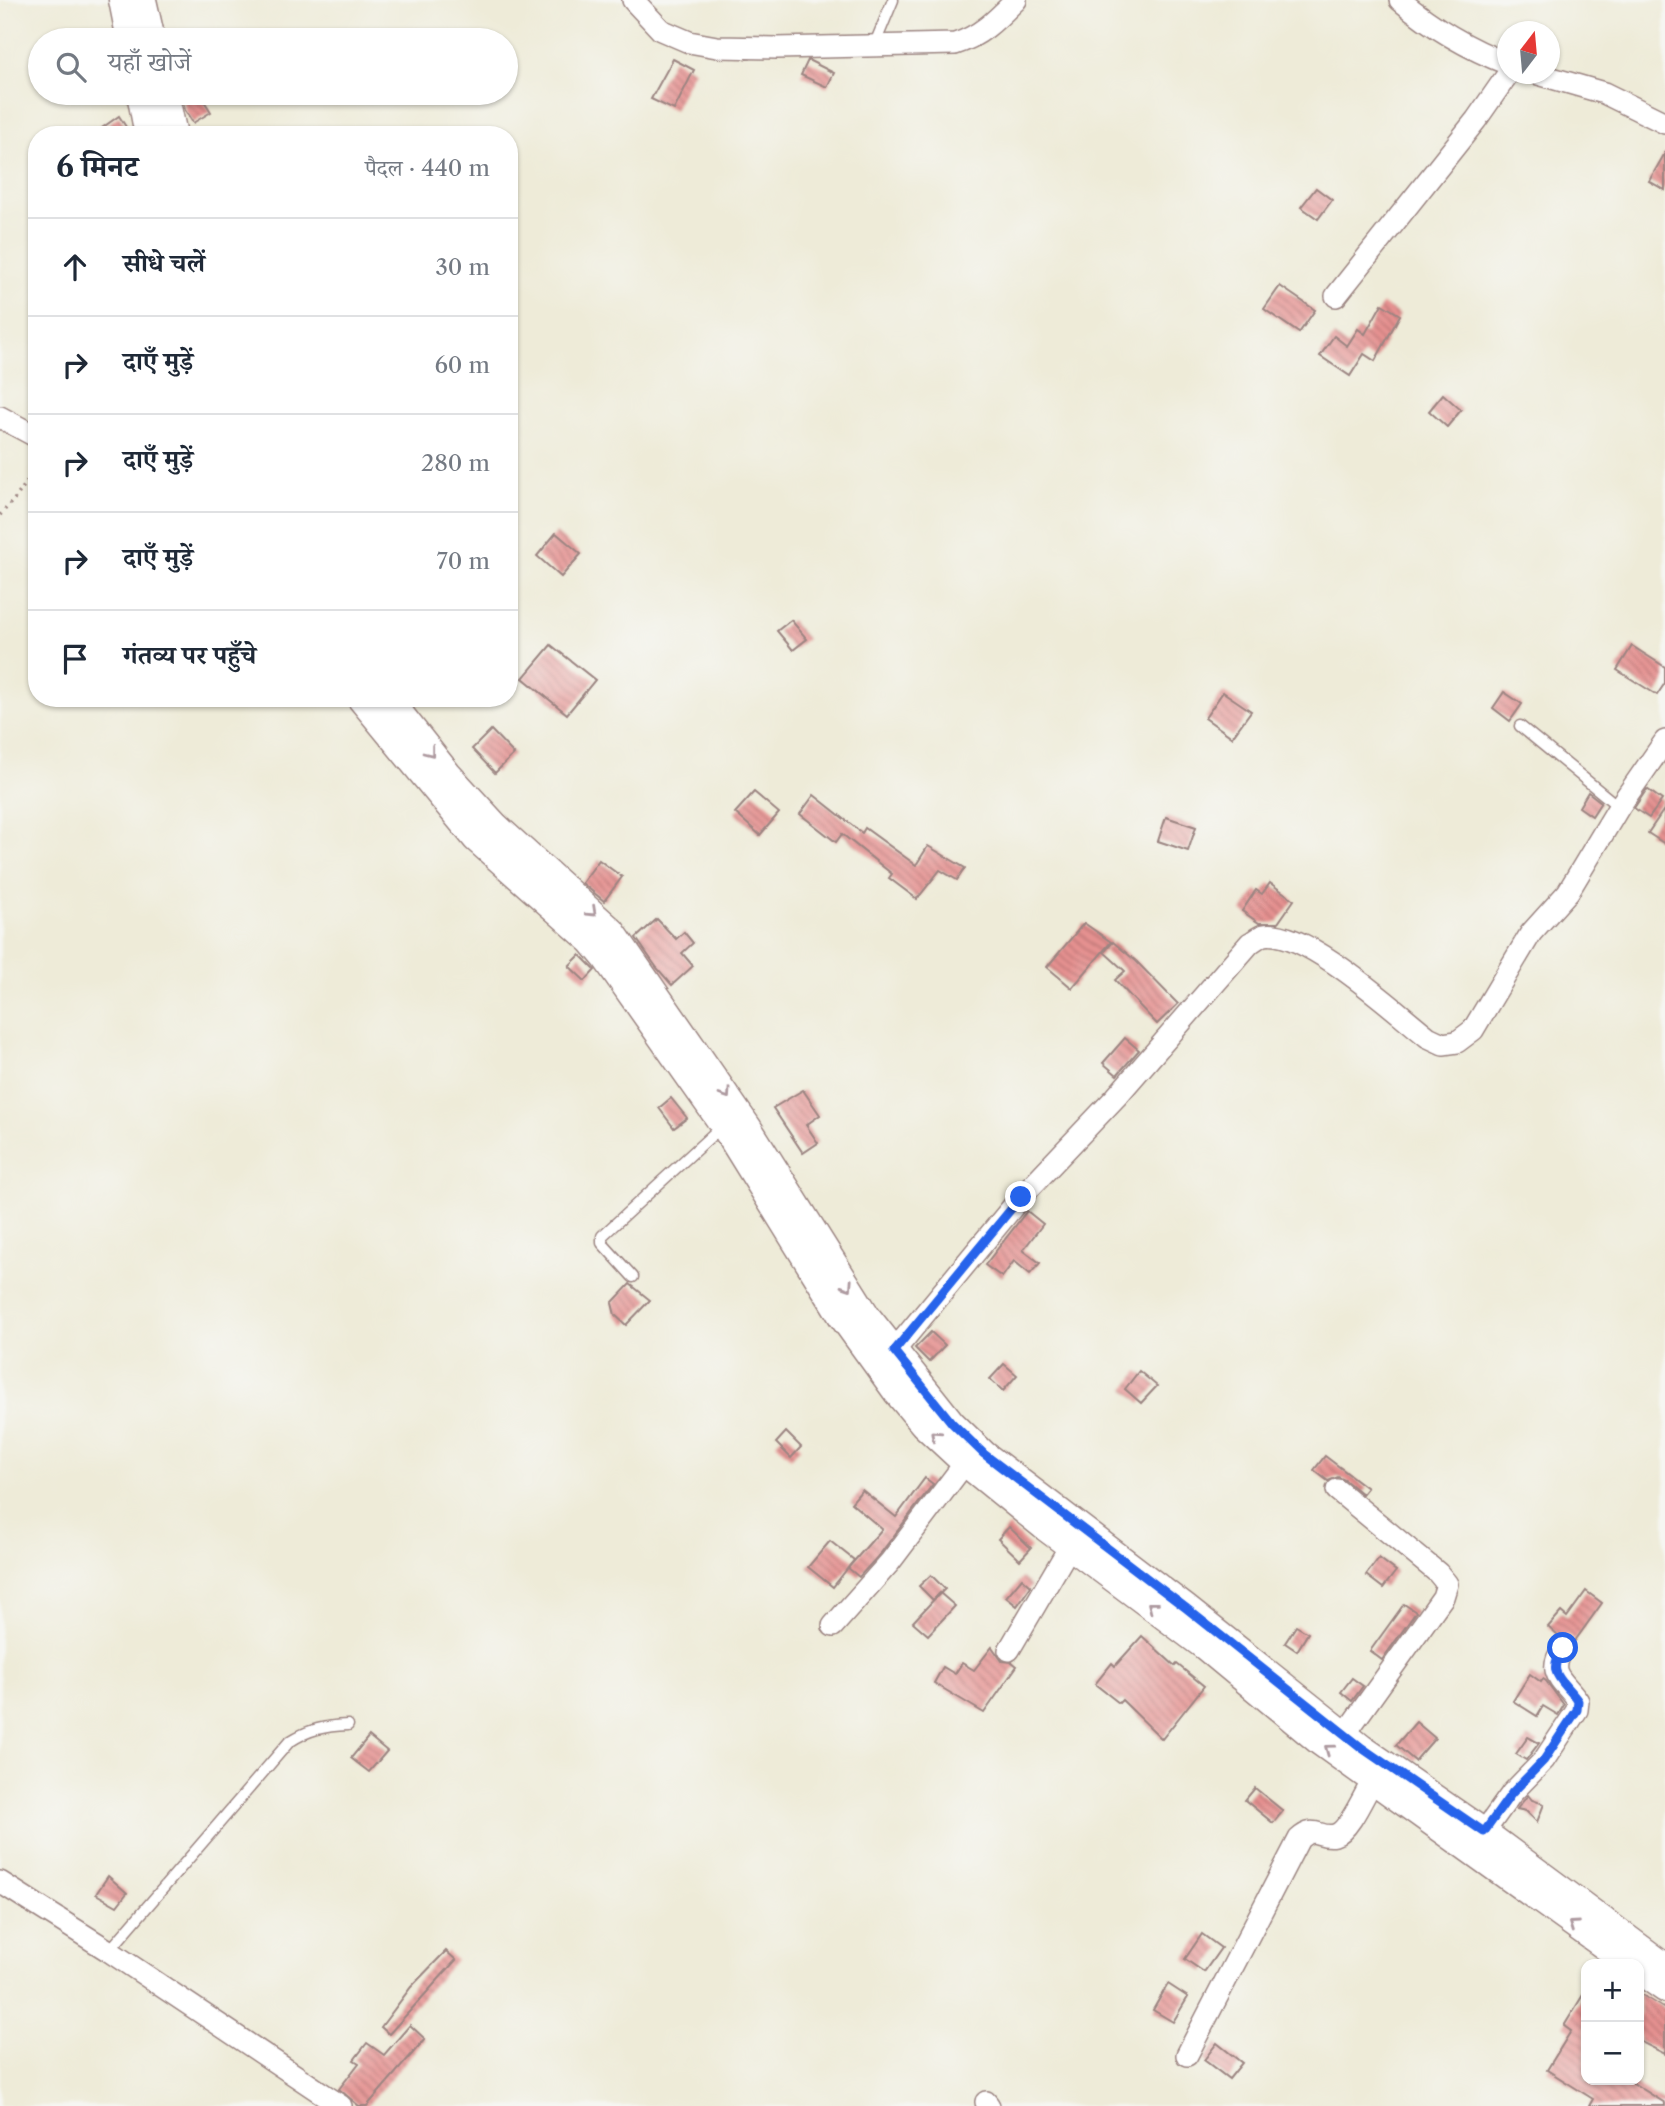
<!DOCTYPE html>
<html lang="hi">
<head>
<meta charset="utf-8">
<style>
  :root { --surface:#fff; --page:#f6f6f7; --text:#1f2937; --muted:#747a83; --line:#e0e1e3 }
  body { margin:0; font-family:"Libre Caslon Text","Noto Serif Devanagari",serif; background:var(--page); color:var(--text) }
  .controls { position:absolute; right:21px; bottom:21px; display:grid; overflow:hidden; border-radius:14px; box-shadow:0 2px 5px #0004 }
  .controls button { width:63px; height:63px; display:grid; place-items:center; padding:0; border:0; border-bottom:2px solid var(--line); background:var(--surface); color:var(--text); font:35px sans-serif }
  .compass { position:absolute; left:1497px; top:21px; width:63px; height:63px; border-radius:50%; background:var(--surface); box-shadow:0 2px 5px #0004; rotate:16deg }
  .stop { position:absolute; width:21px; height:21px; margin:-16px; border:5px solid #2563eb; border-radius:50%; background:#fff }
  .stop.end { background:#2563eb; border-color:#fff; box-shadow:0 2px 7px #0008 }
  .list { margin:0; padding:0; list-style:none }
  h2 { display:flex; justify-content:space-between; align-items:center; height:91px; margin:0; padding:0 28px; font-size:30px }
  h2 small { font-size:23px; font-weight:400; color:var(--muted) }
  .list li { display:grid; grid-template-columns:46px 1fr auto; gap:21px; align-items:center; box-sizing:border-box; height:98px; padding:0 28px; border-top:2px solid var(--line) }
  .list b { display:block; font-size:26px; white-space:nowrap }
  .list em { font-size:23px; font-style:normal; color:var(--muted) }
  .icon { flex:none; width:38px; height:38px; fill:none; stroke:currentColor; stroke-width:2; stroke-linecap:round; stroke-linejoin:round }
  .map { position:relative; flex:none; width:1665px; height:2106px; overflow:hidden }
  .search { position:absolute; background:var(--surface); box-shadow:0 2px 5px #0004; left:28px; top:28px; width:490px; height:77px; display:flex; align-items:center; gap:18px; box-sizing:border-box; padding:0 24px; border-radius:38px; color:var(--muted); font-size:26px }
  .panel { position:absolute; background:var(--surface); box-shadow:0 2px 5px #0004; left:28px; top:126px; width:490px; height:581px; border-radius:28px }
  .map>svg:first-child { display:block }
  .building { fill:url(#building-back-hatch) }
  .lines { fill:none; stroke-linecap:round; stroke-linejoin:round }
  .service-casing { stroke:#9c8582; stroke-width:13 }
  .minor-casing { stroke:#9c8582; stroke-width:24 }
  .tertiary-casing { stroke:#9c8582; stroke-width:29 }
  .path { stroke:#9c8582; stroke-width:3.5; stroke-dasharray:2 5; stroke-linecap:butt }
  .service { stroke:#fff; stroke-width:10 }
  .minor { stroke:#fff; stroke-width:21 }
  .tertiary { stroke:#fff; stroke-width:26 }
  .oneway { stroke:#ae9aa0 }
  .route { stroke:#2563eb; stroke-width:9 }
</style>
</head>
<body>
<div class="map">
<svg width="1665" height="2106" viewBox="0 0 1665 2106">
  <defs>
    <pattern id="building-back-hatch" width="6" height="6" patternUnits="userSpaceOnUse" patternTransform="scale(1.75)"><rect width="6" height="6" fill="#e59190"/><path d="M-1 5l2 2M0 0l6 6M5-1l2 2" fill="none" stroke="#bc7676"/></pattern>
  </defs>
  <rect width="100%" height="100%" fill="#f6f6f2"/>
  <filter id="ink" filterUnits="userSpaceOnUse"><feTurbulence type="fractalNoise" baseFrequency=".0143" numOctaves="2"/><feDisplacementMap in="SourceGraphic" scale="14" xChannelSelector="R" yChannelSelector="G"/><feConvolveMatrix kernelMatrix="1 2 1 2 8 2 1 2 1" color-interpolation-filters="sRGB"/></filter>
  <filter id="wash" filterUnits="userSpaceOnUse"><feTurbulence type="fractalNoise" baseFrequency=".00686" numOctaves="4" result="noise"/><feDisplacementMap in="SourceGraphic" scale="28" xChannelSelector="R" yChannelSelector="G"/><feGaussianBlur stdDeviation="1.57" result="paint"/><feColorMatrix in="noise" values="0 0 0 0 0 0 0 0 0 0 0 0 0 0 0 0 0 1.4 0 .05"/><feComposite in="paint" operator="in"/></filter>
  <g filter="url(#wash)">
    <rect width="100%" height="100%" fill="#eeebd8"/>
    <g id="blocks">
      <!-- building -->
      <g class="building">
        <polygon points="673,59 694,70 674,110 651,99"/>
        <polygon points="808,60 834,73 827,87 801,75"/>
        <polygon points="190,93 199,93 211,112 193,123 185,110 182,98"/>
        <polygon points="119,116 128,130 121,135 92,135"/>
        <polygon points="1665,153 1665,190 1649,181"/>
        <polygon points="1316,188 1332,200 1318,219 1301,207"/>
        <polygon points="1280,286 1315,310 1299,333 1264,309"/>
        <polygon points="1382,304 1400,315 1375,361 1364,354 1350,376 1320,356 1334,336 1347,346 1358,329 1365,334"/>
        <polygon points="1443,394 1461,410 1447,427 1429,411"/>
        <polygon points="556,533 581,554 561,577 537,556"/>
        <polygon points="791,620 807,639 793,650 777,631"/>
        <polygon points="551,645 595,680 567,714 523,678"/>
        <polygon points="1632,646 1665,667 1665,683 1657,695 1617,670"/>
        <polygon points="1223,692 1251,711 1232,737 1205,718"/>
        <polygon points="1504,692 1522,704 1510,721 1493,708"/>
        <polygon points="491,730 514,754 495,773 472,749"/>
        <polygon points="1647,789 1662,800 1649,818 1634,808"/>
        <polygon points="754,792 779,813 760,835 735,813"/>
        <polygon points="1588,792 1601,802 1592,816 1579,807"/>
        <polygon points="814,795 862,833 865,828 916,865 928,846 965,868 957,880 940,870 917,899 889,878 892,874 842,834 836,842 800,814"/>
        <polygon points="1665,808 1665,844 1648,833"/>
        <polygon points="1166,817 1196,827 1188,851 1158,841"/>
        <polygon points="599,860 622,877 604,901 582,883"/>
        <polygon points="1270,883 1294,900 1278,923 1259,923 1242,911 1256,890 1262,894"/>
        <polygon points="657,919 676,939 684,932 693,943 682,953 693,966 672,985 657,968 636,938"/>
        <polygon points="1084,923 1111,942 1072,988 1047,967"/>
        <polygon points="1113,942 1136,961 1178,1004 1157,1024 1115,980 1125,971 1104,952"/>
        <polygon points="580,955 595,970 585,981 569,966"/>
        <polygon points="1125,1038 1139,1050 1117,1075 1103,1063"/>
        <polygon points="803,1090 820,1115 806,1125 818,1143 803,1153 773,1108"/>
        <polygon points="671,1098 687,1118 674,1128 659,1108"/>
        <polygon points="1027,1211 1043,1224 1023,1250 1040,1263 1030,1274 1014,1261 1002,1277 985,1265"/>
        <polygon points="630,1284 650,1300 626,1325 615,1315 612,1303"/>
        <polygon points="931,1332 945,1345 929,1362 915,1348"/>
        <polygon points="1004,1364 1017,1375 1003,1391 990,1379"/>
        <polygon points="1139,1371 1157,1386 1141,1403 1125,1389"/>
        <polygon points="786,1432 801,1447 791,1458 776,1443"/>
        <polygon points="1325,1456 1367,1488 1362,1494 1345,1480 1338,1477 1328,1481 1314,1470"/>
        <polygon points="925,1478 933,1484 880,1554 859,1577 848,1568 882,1529 851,1503 862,1490 896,1517"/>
        <polygon points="1009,1527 1031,1548 1020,1560 998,1539"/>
        <polygon points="830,1541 854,1560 833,1587 808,1567"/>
        <polygon points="1379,1558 1396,1571 1383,1588 1366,1575"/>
        <polygon points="931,1575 945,1589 933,1600 919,1586"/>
        <polygon points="1022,1578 1031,1586 1017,1606 1006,1597"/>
        <polygon points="1586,1591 1602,1603 1574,1642 1569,1636 1558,1636 1548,1627 1561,1612 1567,1617"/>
        <polygon points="940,1593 955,1606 928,1635 913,1622"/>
        <polygon points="1404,1604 1416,1612 1382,1660 1370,1651"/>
        <polygon points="1296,1626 1308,1633 1297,1651 1285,1643"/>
        <polygon points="1142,1636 1175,1666 1177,1664 1204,1686 1162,1739 1122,1700 1119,1703 1095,1684 1112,1663 1115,1666"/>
        <polygon points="992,1647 1002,1661 1012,1662 1017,1666 984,1713 934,1683 943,1667 955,1674 962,1663 974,1670"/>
        <polygon points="1530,1674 1541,1682 1543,1679 1546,1681 1564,1705 1558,1715 1543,1706 1537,1716 1513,1701"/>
        <polygon points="1352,1678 1363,1686 1352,1701 1341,1692"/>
        <polygon points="1416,1722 1435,1738 1415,1761 1396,1745"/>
        <polygon points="369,1736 387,1751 369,1772 351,1758"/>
        <polygon points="1528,1737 1539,1743 1526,1760 1516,1754"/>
        <polygon points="1255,1788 1283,1811 1273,1823 1245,1800"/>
        <polygon points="1528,1795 1532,1800 1544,1804 1537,1822 1526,1811 1517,1809"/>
        <polygon points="108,1876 127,1893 117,1906 96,1894"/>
        <polygon points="1202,1934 1221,1948 1204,1972 1185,1959"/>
        <polygon points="446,1951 456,1960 389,2034 381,2027 411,1987"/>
        <polygon points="1168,1984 1188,1997 1173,2022 1153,2010"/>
        <polygon points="1586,1990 1586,2080 1628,2080 1665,2103 1665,2106 1589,2106 1593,2099 1547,2070 1571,2031 1564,2026"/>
        <polygon points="1639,1993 1665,2009 1665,2054 1639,2041"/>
        <polygon points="410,2025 425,2039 367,2106 359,2106 339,2089 359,2063 354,2060 367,2043 384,2055"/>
        <polygon points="1217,2043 1242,2063 1229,2079 1204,2060"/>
      </g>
    </g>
  </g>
  <g filter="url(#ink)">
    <use href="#blocks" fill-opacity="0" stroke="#9c8582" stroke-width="2"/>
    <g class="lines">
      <!-- service casing -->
      <g class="service-casing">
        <g id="service">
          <polyline points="874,46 893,0"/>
          <polyline points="1520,726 1619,807"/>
          <polyline points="633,1277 602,1243 602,1236 723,1125"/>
          <path d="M109,1951L289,1742C309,1729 325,1726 348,1725"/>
        </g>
      </g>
      <!-- minor casing -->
      <g class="minor-casing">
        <g id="minor">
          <path d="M633,0L661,30L689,42L717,47L777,48L955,44C981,36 997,19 1016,0"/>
          <path d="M1400,0C1433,28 1467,48 1508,64"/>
          <polyline points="1538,74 1604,93 1665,123"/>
          <polyline points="1336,296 1476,120 1508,74"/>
          <polyline points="0,417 37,437"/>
          <path d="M894,1351L1021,1197L1116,1097L1250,943C1254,941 1259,936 1264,935C1305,928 1395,1011 1428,1037L1443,1044L1457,1042L1473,1030L1531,933L1568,892L1619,807L1665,741"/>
          <polyline points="1337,1490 1438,1573 1447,1584 1443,1597 1345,1734"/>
          <polyline points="833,1626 890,1562 965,1463"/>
          <polyline points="1009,1650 1070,1546"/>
          <path d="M1484,1832L1512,1793L1544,1760L1577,1710L1578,1701C1564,1680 1545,1674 1563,1648"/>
          <polyline points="0,1882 109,1951 341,2106"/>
          <path d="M1187,2055L1299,1839C1315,1824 1319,1839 1335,1835C1349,1831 1365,1793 1373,1780"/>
          <polyline points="986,2102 989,2106"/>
        </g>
      </g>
      <!-- tertiary casing -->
      <g class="tertiary-casing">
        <g id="tertiary">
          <polyline points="122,0 130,40"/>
          <polyline points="143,0 152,40"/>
          <polyline points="140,93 148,135"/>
          <polyline points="165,93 174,135"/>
          <polyline points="360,698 476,839 591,941 606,959 723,1125 842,1317 897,1393 923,1424 965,1463 1043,1526 1205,1647 1321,1743 1629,1964"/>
          <polyline points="388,698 448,774 496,826 612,931 748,1127 867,1316 952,1423 984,1454 1186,1608 1362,1748 1484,1832 1665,1966"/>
          <polyline points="1639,1971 1665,1989"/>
        </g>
      </g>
      <!-- path -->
      <polyline class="path" points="0,515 17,496 37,467"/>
      <!-- service -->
      <use href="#service" class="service"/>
      <!-- minor -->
      <use href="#minor" class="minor"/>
      <!-- tertiary -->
      <use href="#tertiary" class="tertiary"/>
    </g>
    <!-- one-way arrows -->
    <defs><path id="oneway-chevron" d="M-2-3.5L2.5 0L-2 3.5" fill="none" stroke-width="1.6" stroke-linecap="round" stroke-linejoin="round" transform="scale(1.75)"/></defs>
    <g class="oneway">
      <use href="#oneway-chevron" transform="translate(430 752) rotate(52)"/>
      <use href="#oneway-chevron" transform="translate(592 912) rotate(43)"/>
      <use href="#oneway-chevron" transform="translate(726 1094) rotate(56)"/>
      <use href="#oneway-chevron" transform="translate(848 1286) rotate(57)"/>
      <use href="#oneway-chevron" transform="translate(935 1435) rotate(-137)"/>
      <use href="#oneway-chevron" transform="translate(1152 1606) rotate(-142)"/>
      <use href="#oneway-chevron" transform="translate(1329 1749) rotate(-144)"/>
      <use href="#oneway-chevron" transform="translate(1573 1925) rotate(-145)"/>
    </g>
  </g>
  <g class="lines" filter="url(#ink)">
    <!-- route -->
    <path class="route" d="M1021,1197L894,1351L952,1423L984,1454L1186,1608L1362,1748L1484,1832L1512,1793L1544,1760L1577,1710L1578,1701C1563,1680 1545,1674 1563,1648"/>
  </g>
</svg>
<div class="controls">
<button>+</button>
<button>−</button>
</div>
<svg class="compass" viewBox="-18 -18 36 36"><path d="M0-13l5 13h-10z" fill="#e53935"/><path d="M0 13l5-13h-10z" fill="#747a83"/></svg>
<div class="stop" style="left:1563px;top:1648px"></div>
<div class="stop end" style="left:1021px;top:1197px"></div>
<div class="search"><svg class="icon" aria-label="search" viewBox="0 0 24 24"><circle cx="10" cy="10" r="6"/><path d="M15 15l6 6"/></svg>यहाँ खोजें</div>
<section class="panel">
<h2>6 मिनट<small>पैदल · 440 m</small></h2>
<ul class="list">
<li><svg class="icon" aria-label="ahead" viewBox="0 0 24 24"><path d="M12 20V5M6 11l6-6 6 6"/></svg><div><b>सीधे चलें</b></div><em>30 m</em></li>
<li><svg class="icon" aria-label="right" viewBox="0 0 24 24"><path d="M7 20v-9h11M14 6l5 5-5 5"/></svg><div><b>दाएँ मुड़ें</b></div><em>60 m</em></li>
<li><svg class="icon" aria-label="right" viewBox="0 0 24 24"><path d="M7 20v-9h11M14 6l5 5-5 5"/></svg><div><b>दाएँ मुड़ें</b></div><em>280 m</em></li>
<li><svg class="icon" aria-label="right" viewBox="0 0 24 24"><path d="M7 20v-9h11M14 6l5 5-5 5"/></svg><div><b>दाएँ मुड़ें</b></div><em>70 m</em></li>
<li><svg class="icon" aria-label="arrive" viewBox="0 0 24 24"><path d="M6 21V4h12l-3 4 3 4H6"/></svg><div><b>गंतव्य पर पहुँचे</b></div></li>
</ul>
</section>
</div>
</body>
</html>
